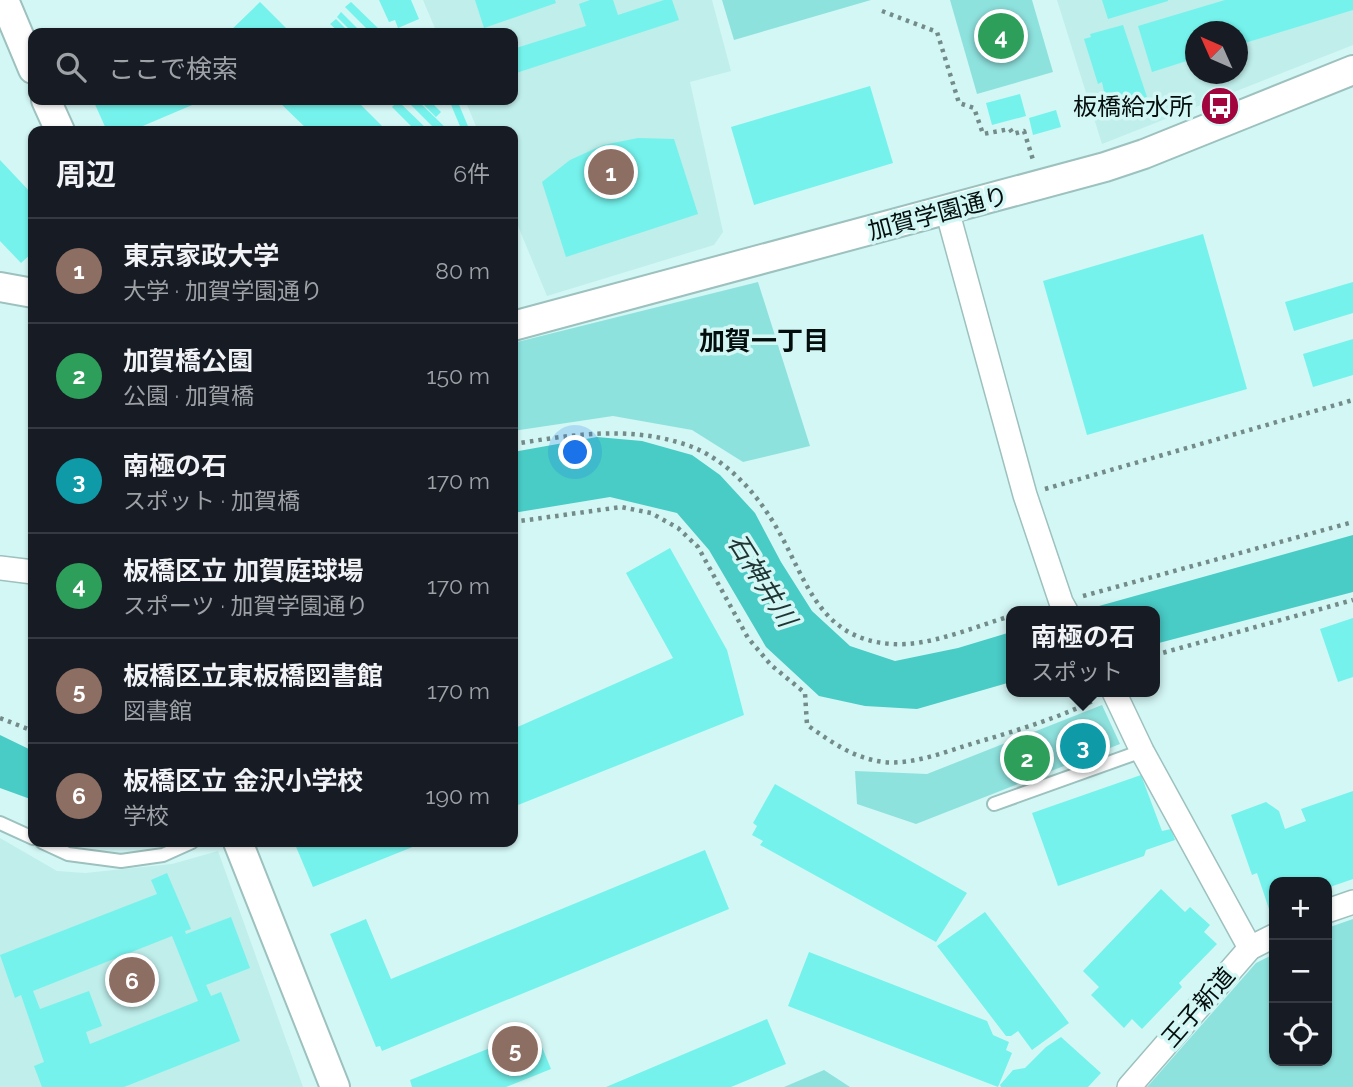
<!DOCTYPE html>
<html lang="ja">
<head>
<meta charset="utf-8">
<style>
  :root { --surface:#171b24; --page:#20242c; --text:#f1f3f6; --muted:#9ea1a6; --line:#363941; --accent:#cd88a3 }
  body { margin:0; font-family:Raleway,"Noto Sans JP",sans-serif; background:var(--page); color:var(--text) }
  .controls { position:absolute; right:21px; bottom:21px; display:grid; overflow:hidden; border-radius:14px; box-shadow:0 2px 5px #0004 }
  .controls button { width:63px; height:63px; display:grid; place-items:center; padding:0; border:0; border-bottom:2px solid var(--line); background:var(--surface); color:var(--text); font:35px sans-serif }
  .compass { position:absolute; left:1185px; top:21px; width:63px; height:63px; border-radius:50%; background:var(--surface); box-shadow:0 2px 5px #0004; rotate:315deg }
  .you { position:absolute; left:576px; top:453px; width:24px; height:24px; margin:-18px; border:5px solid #fff; border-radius:50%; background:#1a73e8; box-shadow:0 0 0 10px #1a73e833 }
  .badge { display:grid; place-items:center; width:46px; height:46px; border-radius:50%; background:var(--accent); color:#fff; font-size:23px; font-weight:700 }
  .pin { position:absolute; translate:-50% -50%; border:4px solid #fff; box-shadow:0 2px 7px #0006 }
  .popup { position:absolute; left:1006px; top:606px; width:154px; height:91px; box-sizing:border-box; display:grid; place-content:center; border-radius:14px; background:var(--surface); filter:drop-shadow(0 2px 5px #0005); font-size:23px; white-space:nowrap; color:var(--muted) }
  .popup b { font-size:26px; color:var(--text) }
  .popup::after { content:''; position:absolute; left:50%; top:100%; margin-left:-14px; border:14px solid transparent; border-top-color:var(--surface) }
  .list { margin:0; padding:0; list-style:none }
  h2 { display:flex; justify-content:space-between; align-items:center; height:91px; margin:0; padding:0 28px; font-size:30px }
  h2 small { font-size:23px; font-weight:400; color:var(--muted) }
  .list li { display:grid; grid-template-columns:46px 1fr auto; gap:21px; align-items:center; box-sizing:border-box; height:105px; padding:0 28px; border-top:2px solid var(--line) }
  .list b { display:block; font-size:26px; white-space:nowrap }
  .list p { margin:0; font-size:23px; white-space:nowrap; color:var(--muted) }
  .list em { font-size:23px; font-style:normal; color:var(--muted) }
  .icon { flex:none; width:38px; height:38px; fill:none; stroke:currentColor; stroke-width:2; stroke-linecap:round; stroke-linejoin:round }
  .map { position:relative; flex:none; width:1353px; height:1087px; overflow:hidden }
  .search { position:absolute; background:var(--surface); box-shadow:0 2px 5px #0004; left:28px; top:28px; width:490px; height:77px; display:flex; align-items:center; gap:18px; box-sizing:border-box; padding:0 24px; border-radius:14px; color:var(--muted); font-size:26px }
  .panel { position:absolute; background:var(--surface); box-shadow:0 2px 5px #0004; left:28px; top:126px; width:490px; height:721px; border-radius:14px }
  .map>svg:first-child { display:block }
  .built { fill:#bfeeeb; fill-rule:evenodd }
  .green { fill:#8ee2de }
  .water { fill:#49cbc6 }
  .building { fill:#75f2ec; fill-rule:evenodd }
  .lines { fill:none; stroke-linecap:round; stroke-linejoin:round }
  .service-casing { stroke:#9dc1be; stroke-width:16 }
  .minor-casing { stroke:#9dc1be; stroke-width:26 }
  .tertiary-casing { stroke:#9dc1be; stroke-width:32 }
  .path { stroke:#738b89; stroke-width:4.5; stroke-dasharray:3.5 5; stroke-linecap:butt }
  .service { stroke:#fff; stroke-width:12 }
  .minor { stroke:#fff; stroke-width:23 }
  .tertiary { stroke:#fff; stroke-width:28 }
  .labels { text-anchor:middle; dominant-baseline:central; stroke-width:7; stroke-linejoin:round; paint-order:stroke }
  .poi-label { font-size:24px; fill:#030e0d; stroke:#d3f7f5; text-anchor:end }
  .street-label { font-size:24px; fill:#030e0d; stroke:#d3f7f5 }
  .neighbourhood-label { font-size:26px; font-weight:bold; fill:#030e0d; stroke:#d3f7f5 }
  .water-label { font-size:26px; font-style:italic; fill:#1f3534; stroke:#d3f7f5 }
</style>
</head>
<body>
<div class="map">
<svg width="1353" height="1087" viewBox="0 0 1353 1087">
  <rect width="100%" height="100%" fill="#d3f7f5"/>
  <!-- built -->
  <g class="built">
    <polygon points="423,0 712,0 731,71 690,82 723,232 714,245 547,296 513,214 513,131 478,131 465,100 513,100 513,33 437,33"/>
    <path d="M1057,0H1353V45L1102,144ZM1196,32H1238V74H1196Z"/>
    <polygon points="0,838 57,871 85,873 172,864 218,851 303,1087 0,1087"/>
  </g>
  <!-- green -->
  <g class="green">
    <polygon points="722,0 871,0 734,40"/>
    <polygon points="950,0 1032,0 1053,72 977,94"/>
    <polygon points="758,282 810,446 743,462 692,430 613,416 513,431 513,343"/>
    <polygon points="1102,705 1120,744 916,824 857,804 855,771 927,774"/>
    <polygon points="1353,919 1353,1087 1147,1087 1256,963 1274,954 1274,1061 1327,1061 1327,928"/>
    <polygon points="824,1070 850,1087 784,1087"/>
  </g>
  <!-- water -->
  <g class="water">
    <polygon points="597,437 642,441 692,455 720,475 755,513 781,562 812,611 850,646 895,661 958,648 1011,632 1011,682 917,709 865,706 819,696 766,647 709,550 677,513 610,497 513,513 513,452"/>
    <polygon points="1353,535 1353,592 1155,644 1155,611 1081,611"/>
    <polygon points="0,735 33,751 33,800 0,788"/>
  </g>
  <!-- building -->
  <g class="building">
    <polygon points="379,0 411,0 419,19 398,28 395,20 389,22"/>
    <polygon points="475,0 555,0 556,3 484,28"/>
    <polygon points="590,0 613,0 618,15 664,0 672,0 679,20 513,74 513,49 586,26 579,4"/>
    <polygon points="1102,0 1168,0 1168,1 1108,19"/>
    <polygon points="1225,0 1353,0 1353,10 1238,45 1238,32 1196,32 1196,58 1152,72 1138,26"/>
    <polygon points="260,2 291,33 228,33"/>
    <polygon points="351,2 383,33 371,33 345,7"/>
    <polygon points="341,12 362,33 353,33 337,17"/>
    <polygon points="336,19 350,33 340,33 330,24"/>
    <polygon points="1123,25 1147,97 1108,110 1102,82 1098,84 1084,39 1091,37 1090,34"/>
    <polygon points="870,86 893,163 754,205 731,127"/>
    <polygon points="1020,94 1026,116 992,125 986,103"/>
    <polygon points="93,100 204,100 131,131 107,131"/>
    <polygon points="277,100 356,100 387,131 309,131"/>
    <polygon points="406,100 417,100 449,131 437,131"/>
    <polygon points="419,100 429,100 441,112 436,117"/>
    <polygon points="449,100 457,100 470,131 462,131"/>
    <polygon points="398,101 429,131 416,131 392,107"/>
    <polygon points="1056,110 1061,127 1033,135 1029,118"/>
    <polygon points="638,138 674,139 698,214 566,257 542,182 570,160 603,145"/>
    <polygon points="0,160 33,195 33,252 21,263 0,241"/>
    <polygon points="1203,234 1247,389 1087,435 1043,281"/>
    <polygon points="1353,282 1353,313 1294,331 1285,302"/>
    <polygon points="1353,339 1353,375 1313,387 1303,354"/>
    <polygon points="670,548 727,650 744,715 513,807 513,729 673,658 626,573"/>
    <polygon points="1353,618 1353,677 1338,682 1320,629"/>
    <polygon points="1141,775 1162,831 1171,829 1175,840 1146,850 1144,856 1058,886 1032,813"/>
    <polygon points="775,784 967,893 936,942 760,845 763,841 752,835 757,826 753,823"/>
    <polygon points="1353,791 1353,879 1327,888 1327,882 1274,882 1274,907 1269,909 1257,873 1252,875 1231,815 1266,802 1279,811 1285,829 1306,821 1301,809"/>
    <polygon points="294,842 425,842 313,887"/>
    <polygon points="705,850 729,909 382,1051 380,1046 376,1047 330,934 366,919 391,979"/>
    <path d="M167,873L191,929L185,931L186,934L231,917L250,968L206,985L211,996L221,992L240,1041L124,1087H42L34,1066L44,1062L21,995L15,998L0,955L157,894L151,880ZM172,936L198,1001L90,1044L86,1032L102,1026L89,991L40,1009L33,991Z"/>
    <polygon points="1161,889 1185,912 1190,907 1210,925 1204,932 1217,944 1179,983 1182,987 1142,1029 1132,1019 1124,1028 1091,995 1099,987 1083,971"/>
    <polygon points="985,912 1069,1023 1032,1050 1018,1031 1011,1036 1006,1036 937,946"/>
    <polygon points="809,952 987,1021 993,1035 1009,1042 1006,1050 1012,1053 998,1087 788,1006"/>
    <polygon points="767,1019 786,1064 731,1087 606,1087"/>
    <polygon points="535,1030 551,1069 506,1087 412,1087 410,1080"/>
    <polygon points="1061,1037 1101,1073 1088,1087 1001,1087 1000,1085 1013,1070 1025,1068 1046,1047"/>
  </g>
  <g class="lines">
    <!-- service casing -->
    <g class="service-casing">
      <g id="service">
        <polyline points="994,804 1142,751"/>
        <polyline points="0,823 33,838"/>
        <polyline points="42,842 68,854 121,861 163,855 192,842"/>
      </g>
    </g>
    <!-- minor casing -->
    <g class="minor-casing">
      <g id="minor">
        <polyline points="947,210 1025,495 1061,602 1066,611"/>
        <polyline points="0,568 33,572"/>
        <polyline points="1114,692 1142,751 1250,948"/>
        <polyline points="1327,911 1353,902"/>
        <polyline points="1129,1087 1250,948 1274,936"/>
      </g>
    </g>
    <!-- tertiary casing -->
    <g class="tertiary-casing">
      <g id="tertiary">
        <polyline points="4,0 33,69"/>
        <polyline points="46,100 60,131"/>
        <polyline points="0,287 33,293"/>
        <polyline points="513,326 1105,167 1144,154 1353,70"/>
        <polyline points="238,842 335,1087"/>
      </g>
    </g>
    <!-- path -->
    <g class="path">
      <polyline points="882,11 937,32 959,103 974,108 983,134 1010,129 1013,134 1024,131 1034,163"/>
      <path d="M513,444C572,435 628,425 687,445C722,457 751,487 770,517C805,570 813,639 892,644C929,647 976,626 1011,616"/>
      <polyline points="1045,489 1353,400"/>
      <path d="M513,522L621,507L651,513L678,528L698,547L748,638L771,665L805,693L807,725C832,742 852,758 884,762C911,765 942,753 968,745C1011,732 1054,720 1095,700"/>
      <polyline points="1083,596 1353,522"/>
      <polyline points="1028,611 1041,608"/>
      <polyline points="1155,655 1353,600"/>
      <polyline points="0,718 33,731"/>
    </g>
    <!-- service -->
    <use href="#service" class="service"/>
    <!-- minor -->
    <use href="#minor" class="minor"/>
    <!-- tertiary -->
    <use href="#tertiary" class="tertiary"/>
  </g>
  <!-- icons -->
  <defs>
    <g id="bus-disc" transform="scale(2.0125)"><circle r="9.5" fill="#a2053d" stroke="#d3f7f5"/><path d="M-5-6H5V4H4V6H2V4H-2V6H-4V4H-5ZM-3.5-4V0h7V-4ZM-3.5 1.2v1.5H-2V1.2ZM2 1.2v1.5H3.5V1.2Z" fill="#fff"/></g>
  </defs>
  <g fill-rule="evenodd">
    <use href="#bus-disc" x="1220" y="106"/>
  </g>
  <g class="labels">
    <!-- poi labels -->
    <g class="poi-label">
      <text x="1193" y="106">板橋給水所</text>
    </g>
    <!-- street labels -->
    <g class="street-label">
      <text transform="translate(938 213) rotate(-15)">加賀学園通り</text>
      <text transform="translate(1198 1007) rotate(-49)">王子新道</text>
    </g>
    <!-- neighbourhood labels -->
    <g class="neighbourhood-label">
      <text x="764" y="341">加賀一丁目</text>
    </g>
    <!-- water labels -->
    <g class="water-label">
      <text transform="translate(762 580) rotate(58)">石神井川</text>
    </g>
  </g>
</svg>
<div class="controls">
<button>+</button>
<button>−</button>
<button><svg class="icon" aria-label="locate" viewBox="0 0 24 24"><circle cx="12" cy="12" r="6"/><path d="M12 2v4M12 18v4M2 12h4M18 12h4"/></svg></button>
</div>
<svg class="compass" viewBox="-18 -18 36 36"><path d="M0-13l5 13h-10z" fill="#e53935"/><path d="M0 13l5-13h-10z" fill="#9ea1a6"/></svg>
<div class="you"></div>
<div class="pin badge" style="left:611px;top:172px;background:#8d6e63">1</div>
<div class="pin badge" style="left:1027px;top:758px;background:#2e9e5b">2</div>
<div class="pin badge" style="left:1083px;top:746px;background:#0f9aa8">3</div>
<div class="popup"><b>南極の石</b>スポット</div>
<div class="pin badge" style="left:1001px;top:36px;background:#2e9e5b">4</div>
<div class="pin badge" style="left:515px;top:1049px;background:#8d6e63">5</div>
<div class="pin badge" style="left:132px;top:980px;background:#8d6e63">6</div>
<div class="search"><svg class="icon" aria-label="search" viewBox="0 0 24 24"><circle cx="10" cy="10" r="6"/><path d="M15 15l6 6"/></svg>ここで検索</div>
<section class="panel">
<h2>周辺<small>6件</small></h2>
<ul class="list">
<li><span class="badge" style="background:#8d6e63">1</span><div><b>東京家政大学</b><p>大学 · 加賀学園通り</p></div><em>80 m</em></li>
<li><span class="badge" style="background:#2e9e5b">2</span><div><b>加賀橋公園</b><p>公園 · 加賀橋</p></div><em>150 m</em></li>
<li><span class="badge" style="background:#0f9aa8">3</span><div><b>南極の石</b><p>スポット · 加賀橋</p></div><em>170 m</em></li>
<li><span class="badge" style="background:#2e9e5b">4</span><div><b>板橋区立 加賀庭球場</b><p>スポーツ · 加賀学園通り</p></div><em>170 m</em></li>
<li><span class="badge" style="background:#8d6e63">5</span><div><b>板橋区立東板橋図書館</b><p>図書館</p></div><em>170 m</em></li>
<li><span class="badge" style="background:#8d6e63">6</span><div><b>板橋区立 金沢小学校</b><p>学校</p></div><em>190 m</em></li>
</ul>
</section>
</div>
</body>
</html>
